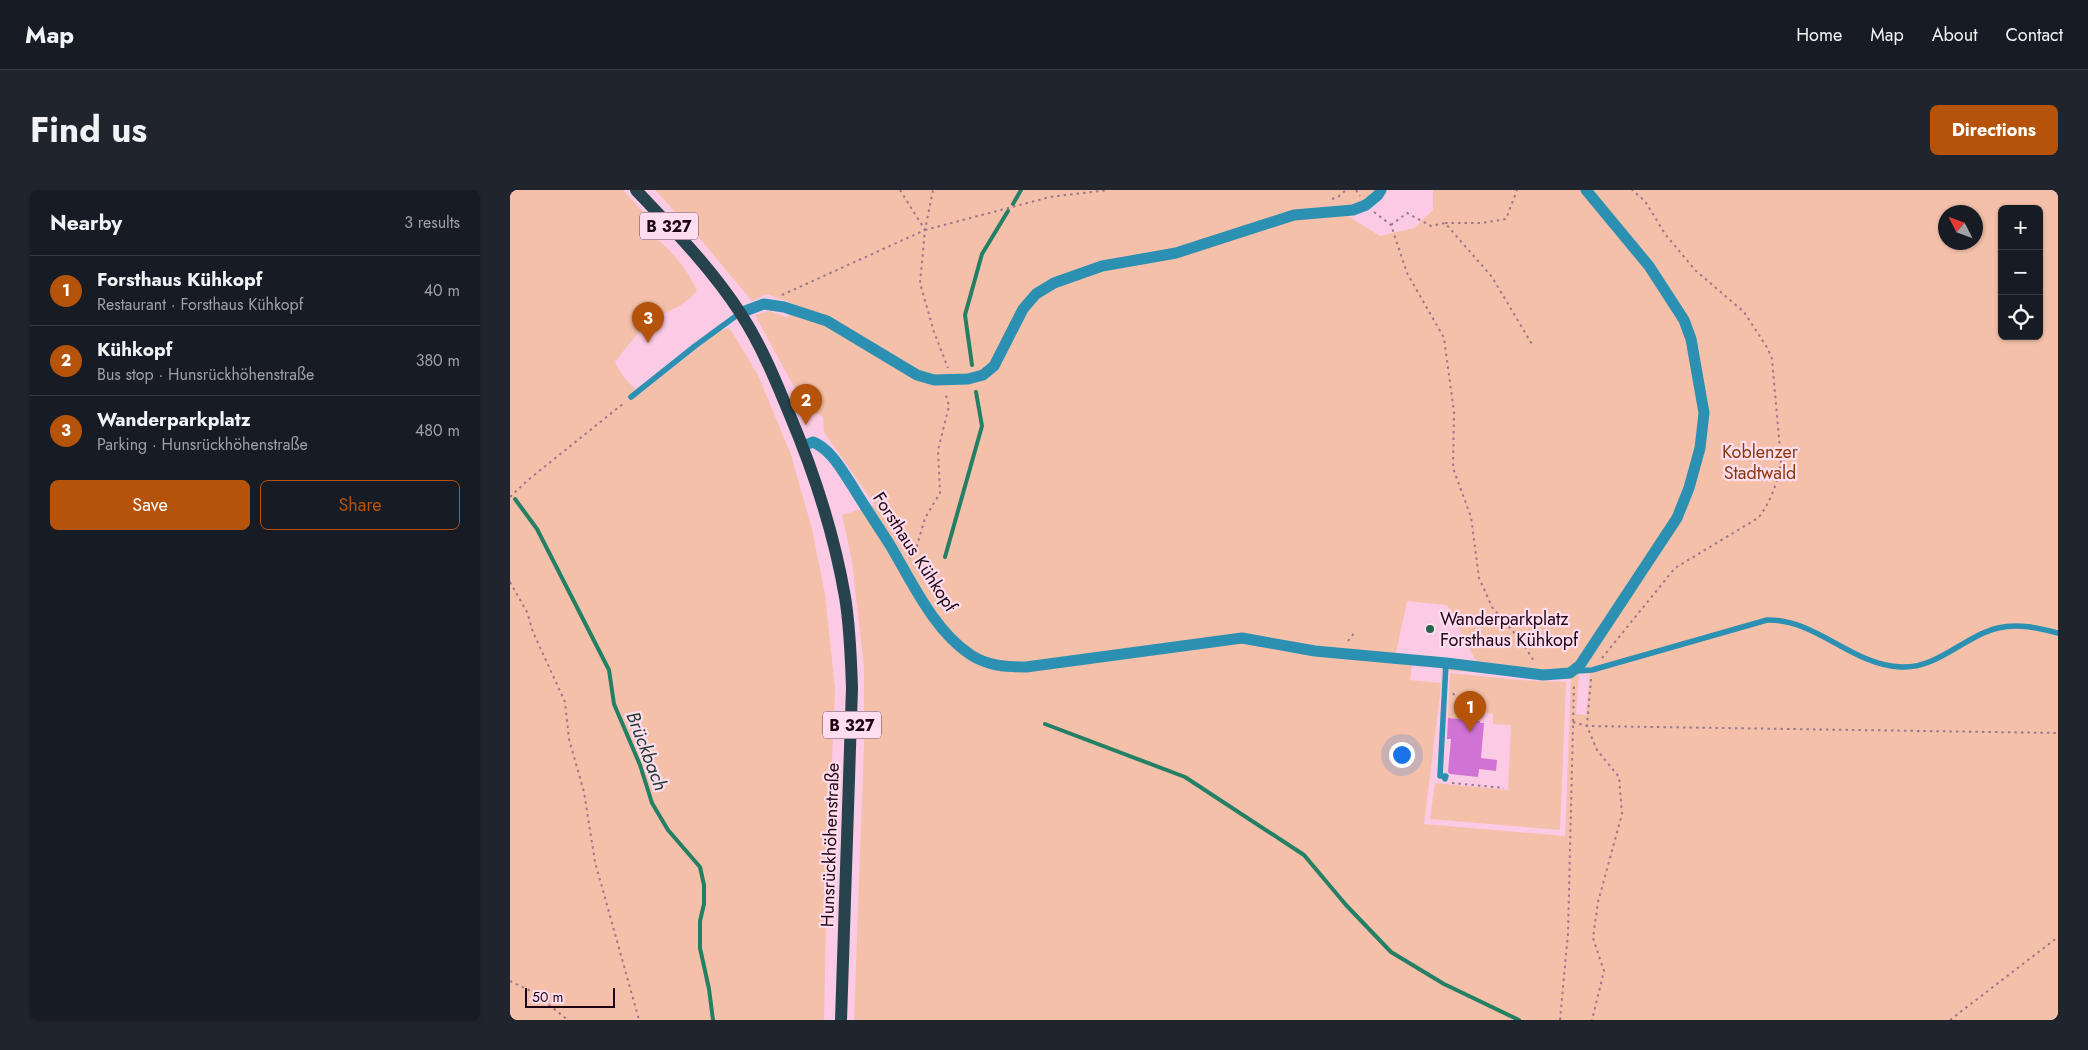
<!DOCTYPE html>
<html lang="en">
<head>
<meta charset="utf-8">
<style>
  :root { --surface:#171b24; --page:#20242c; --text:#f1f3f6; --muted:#9ea1a6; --line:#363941; --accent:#b45309 }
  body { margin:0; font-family:Jost,sans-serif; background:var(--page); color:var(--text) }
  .controls { position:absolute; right:15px; top:15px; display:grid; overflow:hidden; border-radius:8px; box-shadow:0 1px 4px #0004 }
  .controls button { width:45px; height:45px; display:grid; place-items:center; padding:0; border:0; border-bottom:1px solid var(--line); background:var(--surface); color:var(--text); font:25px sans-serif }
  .compass { position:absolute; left:1428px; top:15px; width:45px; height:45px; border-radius:50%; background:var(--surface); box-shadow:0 1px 4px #0004; rotate:312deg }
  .scale { position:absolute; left:15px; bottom:12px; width:90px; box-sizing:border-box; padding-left:5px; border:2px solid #1e0414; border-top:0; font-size:14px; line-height:18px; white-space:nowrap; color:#1e0414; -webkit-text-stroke:4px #feddee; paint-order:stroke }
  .you { position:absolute; left:891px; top:564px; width:18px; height:18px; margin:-12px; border:4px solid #fff; border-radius:50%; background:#1a73e8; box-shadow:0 0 0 8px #1a73e833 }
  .badge { display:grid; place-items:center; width:32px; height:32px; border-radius:50%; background:var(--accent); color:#fff; font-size:16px; font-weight:700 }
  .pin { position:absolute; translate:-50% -41px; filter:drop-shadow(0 1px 2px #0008) }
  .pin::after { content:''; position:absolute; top:26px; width:18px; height:15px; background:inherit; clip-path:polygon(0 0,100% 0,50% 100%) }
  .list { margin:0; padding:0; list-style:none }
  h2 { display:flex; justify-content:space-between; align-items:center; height:65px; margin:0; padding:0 20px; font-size:21px }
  h2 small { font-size:16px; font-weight:400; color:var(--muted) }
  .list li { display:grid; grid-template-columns:32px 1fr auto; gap:15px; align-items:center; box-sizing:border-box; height:70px; padding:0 20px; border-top:1px solid var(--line) }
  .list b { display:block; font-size:19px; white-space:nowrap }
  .list p { margin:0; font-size:16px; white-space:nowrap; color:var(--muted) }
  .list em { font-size:16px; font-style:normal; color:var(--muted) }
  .actions { display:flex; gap:10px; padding:15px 20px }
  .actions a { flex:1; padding:11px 0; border:1px solid var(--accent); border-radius:8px; text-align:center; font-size:18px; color:var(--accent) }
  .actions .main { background:var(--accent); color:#fff }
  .icon { flex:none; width:28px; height:28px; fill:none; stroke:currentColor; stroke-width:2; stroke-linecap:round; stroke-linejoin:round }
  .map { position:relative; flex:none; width:1548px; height:830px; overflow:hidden; border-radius:8px }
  header { display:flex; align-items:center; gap:30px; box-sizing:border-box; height:70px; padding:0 25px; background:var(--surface); border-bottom:1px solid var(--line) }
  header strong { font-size:24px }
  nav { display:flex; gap:28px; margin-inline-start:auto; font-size:18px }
  .intro { display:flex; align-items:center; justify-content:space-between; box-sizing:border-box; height:120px; padding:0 30px }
  h1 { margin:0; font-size:35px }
  .button { padding:12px 22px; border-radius:8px; background:var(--accent); color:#fff; font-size:18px; font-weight:700 }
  main { display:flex; gap:30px; padding:0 30px }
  aside { flex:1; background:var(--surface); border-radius:8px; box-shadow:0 1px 4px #0004 }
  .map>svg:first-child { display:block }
  .green { fill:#f4c0a9; fill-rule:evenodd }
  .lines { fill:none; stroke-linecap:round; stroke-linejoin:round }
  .stream { stroke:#248064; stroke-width:4 }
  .building { fill:#d073d4 }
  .path { stroke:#9e778d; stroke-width:2; stroke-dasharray:2.5 4; stroke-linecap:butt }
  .service { stroke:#2b90b2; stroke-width:5.5 }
  .minor { stroke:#2b90b2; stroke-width:11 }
  .primary { stroke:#26424d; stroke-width:12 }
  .poi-dot { fill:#28634d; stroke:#feddee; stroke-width:2 }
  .labels { text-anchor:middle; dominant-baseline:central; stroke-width:4.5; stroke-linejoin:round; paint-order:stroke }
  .shield { fill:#feddee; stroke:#614555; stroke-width:1 }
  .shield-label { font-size:16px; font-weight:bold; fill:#1e0414 }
  .park-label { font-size:18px; fill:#883a0d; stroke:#feddee }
  .street-label { font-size:18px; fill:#1e0414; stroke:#feddee }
  .poi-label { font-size:18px; fill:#1e0414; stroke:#feddee; text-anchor:start }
  .water-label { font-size:19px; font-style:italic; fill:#1f3a2f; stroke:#feddee }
</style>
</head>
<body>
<header>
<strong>Map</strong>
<nav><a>Home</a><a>Map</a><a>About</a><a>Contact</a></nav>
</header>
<div class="intro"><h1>Find us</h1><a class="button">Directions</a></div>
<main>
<aside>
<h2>Nearby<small>3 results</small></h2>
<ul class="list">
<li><span class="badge">1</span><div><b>Forsthaus Kühkopf</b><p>Restaurant · Forsthaus Kühkopf</p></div><em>40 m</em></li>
<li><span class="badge">2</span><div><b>Kühkopf</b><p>Bus stop · Hunsrückhöhenstraße</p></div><em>380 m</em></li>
<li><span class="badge">3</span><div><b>Wanderparkplatz</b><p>Parking · Hunsrückhöhenstraße</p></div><em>480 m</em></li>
</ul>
<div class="actions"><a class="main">Save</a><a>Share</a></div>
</aside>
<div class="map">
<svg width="1548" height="830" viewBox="0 0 1548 830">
  <rect width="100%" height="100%" fill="#fbcae4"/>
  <!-- green -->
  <g class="green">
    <path d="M0,0H113L154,45L148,50C164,63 179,82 187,101C171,118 163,118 145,129C129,139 117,157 105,172C110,184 120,195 131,203L209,141L218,138L222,142L248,185L281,265L302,339L315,404L325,499L317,687L314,830H0Z"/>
    <path d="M145,0H875L854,21L838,26L870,46L904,38L923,20V0H1548V830H344L354,554V477L342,371L332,325L365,315L314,242L313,227L302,221L289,206L245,125L260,121L278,128L284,114L257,104L242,111L186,44ZM1492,19H1529V146H1492ZM1436,22H1466V52H1436ZM897,411L937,415L966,471L886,463ZM902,474L932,476L931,493L900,490ZM933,480L1061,489L1055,646L914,634ZM1069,483L1080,484L1076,525L1066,524Z"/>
    <polygon points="940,483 1010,490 1056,492 1050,640 920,629 925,593 998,600 1001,535 983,534 983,524 957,522 956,530 938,528"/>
  </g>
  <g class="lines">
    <!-- stream -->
    <g class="stream">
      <polyline points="503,14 511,0"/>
      <polyline points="462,175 455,125 472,64 498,21"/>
      <polyline points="5,309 27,339 99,480 104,514 130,575 142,613 158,640 190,677 194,695 194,714 190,731 190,758 199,799 203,830"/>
      <polyline points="435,367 472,236 466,202"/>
      <polyline points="535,534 675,587 794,665 836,715 881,762 934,794 1009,830"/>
    </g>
  </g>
  <!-- building -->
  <polygon class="building" points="938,528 970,531 970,533 974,533 971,568 987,570 986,581 969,579 968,587 940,584 938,582 941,549 937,549"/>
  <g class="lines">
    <!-- path -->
    <g class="path">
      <polyline points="390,0 415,40 410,93 424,142 438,178"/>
      <polyline points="846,0 850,6"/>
      <polyline points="822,9 828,7 836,0"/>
      <polyline points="864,22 881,35 897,83 934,148 944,222 943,278 961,327 969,388 982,417 1012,452 1025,473"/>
      <polyline points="935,33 972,33 996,29 1007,0"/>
      <polyline points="881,35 897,23 921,36 935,33 982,87 1023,156"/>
      <polyline points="415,40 540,7 598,0"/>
      <polyline points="272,105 415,40 423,0"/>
      <polyline points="0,307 18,290 114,213"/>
      <polyline points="400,368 406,359 415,328 430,303 428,260 439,216 435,202"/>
      <polyline points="0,392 17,422 23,442 55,512 59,549 74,602 85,672 129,830"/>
      <polyline points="838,451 844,443"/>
      <path d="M1092,468L1165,378L1248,328C1260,314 1269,289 1271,271L1262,169L1258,159L1234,122L1185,80L1155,44L1135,11L1122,0"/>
      <polyline points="1081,489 1077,536 1087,560 1109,587 1112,624 1088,712 1083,748 1094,781 1082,830"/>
      <polyline points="943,503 954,519 954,530"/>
      <polyline points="1063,532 1077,536 1548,543"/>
      <polyline points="942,593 994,598"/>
      <polyline points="0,791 23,802 58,830"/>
      <polyline points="1050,830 1058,743 1064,493"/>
      <polyline points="1440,830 1548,747"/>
    </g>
    <!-- service -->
    <g class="service">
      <polyline points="121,207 185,156 230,123"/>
      <path d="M1066,481L1082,480L1257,430C1307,429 1341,475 1391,477C1428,479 1454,446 1488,438C1508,433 1528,438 1548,443"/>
      <polyline points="935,589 936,586 930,586 936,473"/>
    </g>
    <!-- minor -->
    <g class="minor">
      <polyline points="230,123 254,114 274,117 317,131 407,185 424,190 458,189 473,185 484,176 513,119 526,104 544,93 592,76 666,63 784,25 843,20 856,15 868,5 871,0"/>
      <path d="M293,256L303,252C321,259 333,282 343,297C355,317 368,336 380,355C402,392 424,441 461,465C478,476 496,477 516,477L732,448L805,461L936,473L1033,485L1060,483L1070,475L1167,328L1179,298L1190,258L1194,223L1181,149L1174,130L1139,76L1076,0"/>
    </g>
    <!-- primary -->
    <path class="primary" d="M126,0C163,39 202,79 231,124C251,155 265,189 279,223C304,282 324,343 335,407C340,437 341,467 342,498L331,830"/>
  </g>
  <!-- markers -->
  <circle class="poi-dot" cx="920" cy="439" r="5"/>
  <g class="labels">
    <!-- shield labels -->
    <g class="shield">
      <rect x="130" y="22.5" width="58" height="27" rx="4"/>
      <rect x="313" y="521.5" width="58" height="27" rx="4"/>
    </g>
    <g class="shield-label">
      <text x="159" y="36">B 327</text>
      <text x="342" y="535">B 327</text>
    </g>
    <!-- park labels -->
    <g class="park-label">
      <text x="1250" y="262">Koblenzer<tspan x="1250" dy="21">Stadtwald</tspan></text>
    </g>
    <!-- street labels -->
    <g class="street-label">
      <text transform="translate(405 362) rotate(57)">Forsthaus Kühkopf</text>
      <text transform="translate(320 655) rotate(-88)">Hunsrückhöhenstraße</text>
    </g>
    <!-- poi labels -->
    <g class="poi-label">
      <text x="930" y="429">Wanderparkplatz<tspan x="930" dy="21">Forsthaus Kühkopf</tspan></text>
    </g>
    <!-- water labels -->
    <g class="water-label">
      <text transform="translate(137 561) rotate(69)">Brückbach</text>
    </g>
  </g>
</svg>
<div class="controls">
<button>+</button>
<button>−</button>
<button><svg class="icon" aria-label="locate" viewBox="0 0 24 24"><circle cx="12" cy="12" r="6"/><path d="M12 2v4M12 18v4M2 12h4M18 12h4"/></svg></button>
</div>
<svg class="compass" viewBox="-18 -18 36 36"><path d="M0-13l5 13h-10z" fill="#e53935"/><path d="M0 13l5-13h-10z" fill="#9ea1a6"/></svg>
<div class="scale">50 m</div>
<div class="you"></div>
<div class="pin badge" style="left:960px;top:542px">1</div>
<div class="pin badge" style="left:296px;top:235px">2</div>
<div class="pin badge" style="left:138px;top:153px">3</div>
</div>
</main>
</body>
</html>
